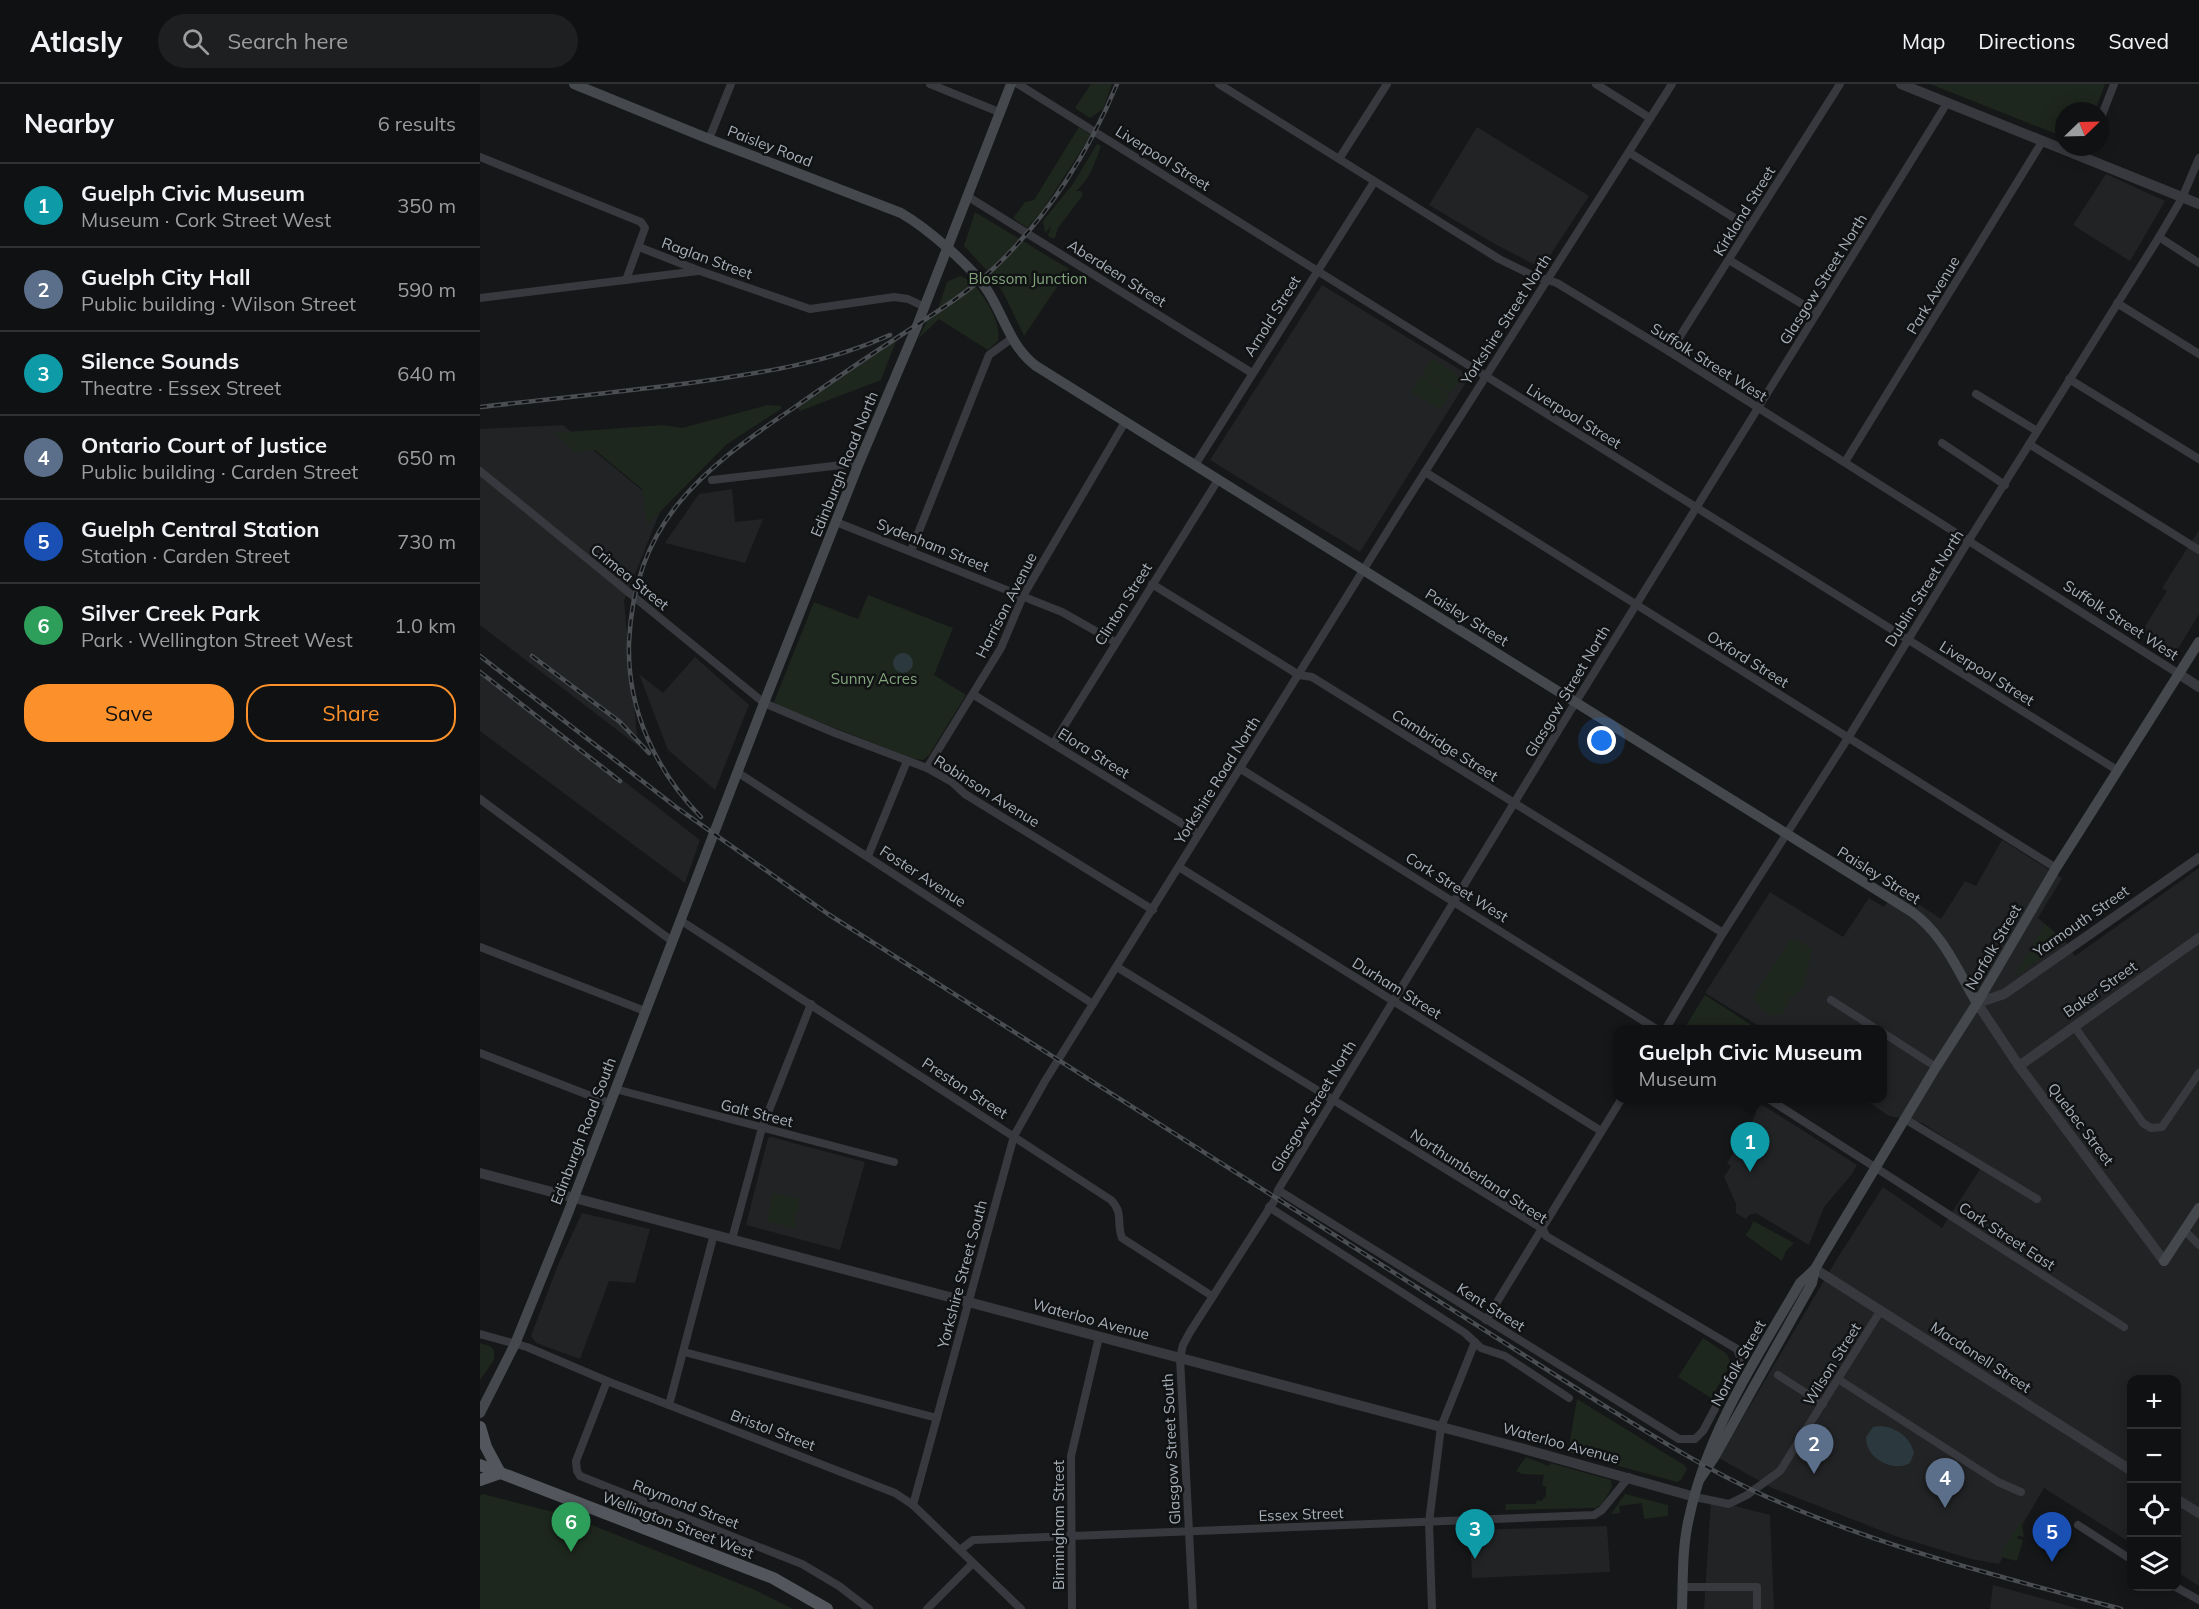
<!DOCTYPE html>
<html lang="en">
<head>
<meta charset="utf-8">
<style>
  :root { --surface:#101112; --page:#1e1f20; --text:#f1f3f6; --muted:#9c9d9f; --line:#303132; --accent:#fc902b }
  body { margin:0; font-family:Mulish,sans-serif; background:var(--page); color:var(--text) }
  .controls { position:absolute; right:18px; bottom:18px; display:grid; overflow:hidden; border-radius:12px; box-shadow:0 3px 15px #0003 }
  .controls button { width:54px; height:54px; display:grid; place-items:center; padding:0; border:0; border-bottom:2px solid var(--line); background:var(--surface); color:var(--text); font:30px sans-serif }
  .compass { position:absolute; left:1575px; top:18px; width:54px; height:54px; border-radius:50%; background:var(--surface); box-shadow:0 3px 15px #0003; rotate:67deg }
  .you { position:absolute; left:1122px; top:657px; width:21px; height:21px; margin:-15px; border:4px solid #fff; border-radius:50%; background:#1a73e8; box-shadow:0 0 0 9px #1a73e833 }
  .badge { display:grid; place-items:center; width:39px; height:39px; border-radius:50%; background:var(--accent); color:#fff; font-size:20px; font-weight:700 }
  .pin { position:absolute; translate:-50% -50px; filter:drop-shadow(0 2px 3px #0008) }
  .pin::after { content:''; position:absolute; top:32px; width:21px; height:18px; background:inherit; clip-path:polygon(0 0,100% 0,50% 100%) }
  .popup { position:absolute; left:1134px; top:941px; width:273px; height:78px; box-sizing:border-box; display:grid; place-content:center; border-radius:12px; background:var(--surface); filter:drop-shadow(0 2px 4px #0005); font-size:20px; white-space:nowrap; color:var(--muted) }
  .popup b { font-size:22px; color:var(--text) }
  .popup::after { content:''; position:absolute; left:50%; top:100%; margin-left:-12px; border:12px solid transparent; border-top-color:var(--surface) }
  .list { margin:0; padding:0; list-style:none }
  h2 { display:flex; justify-content:space-between; align-items:center; height:78px; margin:0; padding:0 24px; font-size:26px }
  h2 small { font-size:20px; font-weight:400; color:var(--muted) }
  .list li { display:grid; grid-template-columns:39px 1fr auto; gap:18px; align-items:center; box-sizing:border-box; height:84px; padding:0 24px; border-top:2px solid var(--line) }
  .list b { display:block; font-size:22px; white-space:nowrap }
  .list p { margin:0; font-size:20px; white-space:nowrap; color:var(--muted) }
  .list em { font-size:20px; font-style:normal; color:var(--muted) }
  .actions { display:flex; gap:12px; padding:18px 24px }
  .actions a { flex:1; padding:14px 0; border:2px solid var(--accent); border-radius:24px; text-align:center; font-size:21px; color:var(--accent) }
  .actions .main { background:var(--accent); color:#111 }
  .icon { flex:none; width:33px; height:33px; fill:none; stroke:currentColor; stroke-width:2; stroke-linecap:round; stroke-linejoin:round }
  .map { position:relative; flex:none; width:1719px; height:1525px; overflow:hidden }
  header { display:flex; align-items:center; gap:36px; box-sizing:border-box; height:84px; padding:0 30px; background:var(--surface); border-bottom:2px solid var(--line) }
  header strong { font-size:28px }
  nav { display:flex; gap:33px; margin-inline-start:auto; font-size:21px }
  .search { width:420px; height:54px; background:var(--page); display:flex; align-items:center; gap:15px; box-sizing:border-box; padding:0 21px; border-radius:33px; color:var(--muted); font-size:22px }
  main { display:flex }
  aside { flex:1; background:var(--surface) }
  .map>svg:first-child { display:block }
  .built { fill:#222325 }
  .green { fill:#1e271e }
  .water { fill:#2b383d }
  .lines { fill:none; stroke-linecap:round; stroke-linejoin:round }
  .minor { stroke:#37393e; stroke-width:8 }
  .tertiary { stroke:#37393e; stroke-width:10 }
  .secondary { stroke:#45494e; stroke-width:10 }
  .primary { stroke:#53575d; stroke-width:12 }
  .rail-casing { stroke:#4a4e53; stroke-width:4.5 }
  .rail { stroke:#111213; stroke-width:2; stroke-dasharray:7; stroke-linecap:butt }
  .labels { text-anchor:middle; dominant-baseline:central; stroke-width:5; stroke-linejoin:round; paint-order:stroke }
  .street-label { font-size:15px; fill:#a7b0b9; stroke:#111213 }
  .park-label { font-size:15px; fill:#82a57d; stroke:#111213 }
</style>
</head>
<body>
<header>
<strong>Atlasly</strong>
<div class="search"><svg class="icon" aria-label="search" viewBox="0 0 24 24"><circle cx="10" cy="10" r="6"/><path d="M15 15l6 6"/></svg>Search here</div>
<nav><a>Map</a><a>Directions</a><a>Saved</a></nav>
</header>
<main>
<aside>
<h2>Nearby<small>6 results</small></h2>
<ul class="list">
<li><span class="badge" style="background:#0f9aa8">1</span><div><b>Guelph Civic Museum</b><p>Museum · Cork Street West</p></div><em>350 m</em></li>
<li><span class="badge" style="background:#5c6f8a">2</span><div><b>Guelph City Hall</b><p>Public building · Wilson Street</p></div><em>590 m</em></li>
<li><span class="badge" style="background:#0f9aa8">3</span><div><b>Silence Sounds</b><p>Theatre · Essex Street</p></div><em>640 m</em></li>
<li><span class="badge" style="background:#5c6f8a">4</span><div><b>Ontario Court of Justice</b><p>Public building · Carden Street</p></div><em>650 m</em></li>
<li><span class="badge" style="background:#1a4fb4">5</span><div><b>Guelph Central Station</b><p>Station · Carden Street</p></div><em>730 m</em></li>
<li><span class="badge" style="background:#2e9e5b">6</span><div><b>Silver Creek Park</b><p>Park · Wellington Street West</p></div><em>1.0 km</em></li>
</ul>
<div class="actions"><a class="main">Save</a><a>Share</a></div>
</aside>
<div class="map">
<svg width="1719" height="1525" viewBox="0 0 1719 1525">
  <rect width="100%" height="100%" fill="#161718"/>
  <!-- built -->
  <g class="built">
    <polygon points="997,43 1109,112 1063,182 1057,182 1013,159 949,121"/>
    <polygon points="1626,90 1685,117 1650,177 1593,141"/>
    <polygon points="842,201 990,292 880,468 730,376"/>
    <polygon points="83,341 182,423 144,517 158,662 0,541 0,345"/>
    <polygon points="252,405 255,438 283,435 265,479 185,459 219,410"/>
    <polygon points="1719,446 1719,530 1696,568 1661,549 1687,507 1682,504"/>
    <polygon points="215,573 269,621 235,706 188,666 159,590 183,609"/>
    <polygon points="0,586 220,756 205,799 0,647"/>
    <polygon points="1522,756 1582,794 1558,834 1585,857 1595,872 1719,784 1719,1502 1697,1488 1696,1296 1652,1296 1651,1459 1564,1404 1519,1480 1491,1475 1415,1452 1292,1404 1239,1374 1355,1178 1403,1103 1462,1144 1504,1079 1442,1039 1409,1032 1384,1015 1402,1014 1402,946 1284,945 1225,909 1290,808 1363,853 1389,814 1404,823 1417,806 1461,835 1485,797 1496,802"/>
    <polygon points="1278,1018 1377,1081 1372,1090 1344,1123 1329,1161 1276,1129 1269,1131 1266,1135 1256,1129 1256,1120 1244,1093 1251,1082 1247,1079 1258,1061 1262,1063 1276,1028"/>
    <polygon points="291,1053 385,1078 360,1166 266,1141 288,1054"/>
    <polygon points="102,1129 170,1145 155,1199 129,1197 100,1275 56,1259 51,1252 78,1181"/>
    <polygon points="1231,1416 1290,1431 1294,1525 1224,1525"/>
    <polygon points="1127,1442 1130,1488 992,1494 990,1446"/>
    <polygon points="1513,1501 1600,1525 1510,1525"/>
  </g>
  <!-- green -->
  <g class="green">
    <polygon points="611,0 632,0 623,25 610,34 595,24"/>
    <polygon points="1450,0 1625,0 1615,27 1584,27 1584,53"/>
    <polygon points="599,43 611,51 562,127 547,144 533,134 545,118 554,116"/>
    <path d="M617,60L621,62C616,77 609,96 596,107H601L603,111L578,144L575,154H572L568,152L571,142L565,149L563,137L593,100Z"/>
    <polygon points="495,128 589,185 544,252 525,212 513,193 484,162"/>
    <path d="M480,192C497,195 524,240 518,257L508,266L459,235L438,255L447,237L456,231L467,198Z"/>
    <polygon points="416,257 401,296 320,327 317,323"/>
    <polygon points="952,275 981,293 971,309 942,291"/>
    <polygon points="941,292 970,310 960,326 931,308"/>
    <polygon points="288,321 301,322 301,325 247,360 167,441 162,405 115,366 95,368 73,349 183,341 202,344"/>
    <polygon points="388,511 473,544 454,591 486,611 449,671 443,676 431,674 302,623 294,618 334,518 378,535"/>
    <polygon points="1565,840 1585,857 1536,892 1535,891"/>
    <path d="M1318,856L1332,865C1329,877 1327,898 1319,908C1317,910 1313,911 1311,913C1302,923 1311,930 1293,932L1281,925L1273,914L1309,857Z"/>
    <polygon points="1225,911 1276,944 1275,945 1204,945"/>
    <polygon points="293,1109 319,1115 319,1124 315,1131 315,1145 287,1137"/>
    <polygon points="1273,1137 1314,1159 1306,1167 1302,1177 1265,1151 1270,1145"/>
    <polygon points="1223,1254 1247,1270 1251,1279 1231,1314 1198,1293"/>
    <polygon points="0,1259 10,1262 14,1266 14,1276 0,1296"/>
    <polygon points="1097,1315 1204,1381 1207,1385 1201,1396 1197,1398 1088,1368"/>
    <polygon points="1046,1373 1069,1382 1070,1379 1131,1396 1132,1403 1122,1420 1116,1424 1025,1426 1026,1420 1056,1420 1057,1416 1061,1417 1066,1412 1066,1403 1062,1401 1064,1391 1042,1390 1036,1387"/>
    <polygon points="3,1410 89,1432 273,1505 313,1525 0,1525 0,1412"/>
    <polygon points="1145,1410 1188,1421 1188,1432 1164,1435 1162,1419 1139,1422 1140,1429 1131,1430"/>
    <polygon points="1544,1433 1542,1442 1544,1453 1538,1452 1537,1454 1543,1456 1537,1477 1521,1473 1524,1464"/>
  </g>
  <!-- water -->
  <g class="water">
    <circle cx="423" cy="579" r="10"/>
    <path d="M1401,1342C1417,1344 1430,1353 1434,1369L1430,1379C1413,1389 1385,1374 1386,1353L1393,1343Z"/>
  </g>
  <g class="lines">
    <!-- minor -->
    <g class="minor">
      <polyline points="450,0 519,28"/>
      <polyline points="538,0 1637,686"/>
      <polyline points="739,0 1019,175 1052,191 1077,199 1190,268 1699,590"/>
      <polyline points="1116,0 1170,34"/>
      <polyline points="1620,36 1634,0"/>
      <polyline points="229,55 251,0"/>
      <polyline points="1150,69 1269,143"/>
      <polyline points="0,73 161,138 165,144 146,196"/>
      <polyline points="1604,74 1608,63"/>
      <polyline points="859,75 907,0"/>
      <polyline points="487,112 772,289"/>
      <polyline points="1679,153 1719,179"/>
      <polyline points="159,163 220,187 330,225 414,213 428,215 445,223"/>
      <polyline points="1249,176 1337,229"/>
      <polyline points="0,214 218,187"/>
      <polyline points="1637,219 1719,270"/>
      <polyline points="1190,268 1360,0"/>
      <polyline points="1589,295 1719,375"/>
      <polyline points="1496,310 1557,347"/>
      <polyline points="1462,359 1525,401"/>
      <polyline points="1549,360 1719,466"/>
      <polyline points="1365,378 1562,58"/>
      <polyline points="715,381 894,98"/>
      <polyline points="0,387 284,619 355,649 447,684 472,698 485,710 673,826"/>
      <polyline points="945,388 1576,784"/>
      <polyline points="232,396 379,379"/>
      <polyline points="356,438 582,528 635,558"/>
      <polyline points="431,467 509,271 531,255"/>
      <polyline points="672,500 819,591 832,593 1243,849"/>
      <polyline points="494,611 719,750"/>
      <polyline points="573,660 738,396"/>
      <polyline points="447,684 521,564 543,512 645,338"/>
      <polyline points="761,685 1178,946"/>
      <polyline points="257,688 613,920"/>
      <polyline points="0,715 192,857"/>
      <polyline points="388,772 427,677"/>
      <polyline points="699,783 1121,1047"/>
      <path d="M200,836L631,1116C644,1129 636,1139 642,1154L732,1212"/>
      <polyline points="0,863 165,927"/>
      <polyline points="637,883 1063,1145 1066,1152 1257,1265 1261,1276 1223,1347 1215,1355 1199,1355 798,1106"/>
      <polyline points="1351,916 1398,946"/>
      <polyline points="1594,942 1663,1039 1671,1044 1682,1043 1719,989"/>
      <polyline points="1185,946 1243,849 1368,654 1489,456 1676,158 1702,114 1719,74"/>
      <polyline points="1402,948 1456,983"/>
      <polyline points="0,969 129,1019"/>
      <polyline points="135,1005 414,1078"/>
      <polyline points="1287,1014 1644,1243"/>
      <polyline points="1425,1035 1557,1115"/>
      <polyline points="789,1123 985,1249 1001,1264 1025,1272 1089,1314"/>
      <polyline points="1705,1147 1719,1161"/>
      <polyline points="252,1155 282,1044 331,920"/>
      <polyline points="1006,1236 1142,1014"/>
      <polyline points="0,1250 47,1263 127,1297 415,1409 433,1421 541,1525"/>
      <polyline points="204,1268 457,1334"/>
      <polyline points="1298,1291 1343,1320"/>
      <polyline points="1358,1295 1518,1398 1541,1408"/>
      <polyline points="127,1297 96,1377 97,1387 100,1392 322,1480 359,1502 389,1525"/>
      <polyline points="189,1321 234,1150"/>
      <polyline points="1215,1413 1249,1420 1267,1411 1300,1387 1401,1226"/>
      <polyline points="433,1421 534,1052 565,997 922,424 1192,0"/>
      <polyline points="1598,1441 1652,1476"/>
      <polyline points="480,1466 493,1456 1114,1431 1122,1426 1149,1393"/>
      <polyline points="1694,1502 1719,1516"/>
      <polyline points="1203,1503 1277,1503 1277,1525"/>
      <polyline points="447,1525 493,1479"/>
      <polyline points="592,1525 591,1372 619,1253"/>
      <polyline points="713,1525 700,1274 703,1261 710,1248 796,1114 798,1106 1089,629 1467,19"/>
      <polyline points="952,1525 949,1438 961,1343 995,1258"/>
    </g>
    <!-- tertiary -->
    <g class="tertiary">
      <polyline points="1421,0 1719,120"/>
      <polyline points="1699,590 1719,603"/>
      <polyline points="1539,982 1719,854"/>
      <polyline points="0,1089 1037,1363 1215,1413"/>
      <polyline points="1684,1177 1539,982 1497,919 1524,910 1719,774"/>
      <polyline points="1335,1185 1652,1387"/>
      <polyline points="1696,1415 1719,1429"/>
    </g>
    <!-- secondary -->
    <g class="secondary">
      <path d="M94,0L229,55L421,129C447,144 494,184 509,209C525,235 531,263 556,282L1432,828C1464,851 1477,886 1497,919"/>
      <polyline points="1684,1177 1719,1124"/>
      <polyline points="0,1329 35,1260 88,1129 284,619 379,379 437,242 531,0"/>
      <polyline points="1220,1395 1235,1372 1332,1199 1335,1185 1343,1171 1456,983 1497,919 1576,784 1719,558"/>
      <path d="M1202,1525C1203,1495 1202,1463 1209,1434C1227,1348 1277,1273 1320,1199L1335,1185"/>
    </g>
    <!-- primary -->
    <g class="primary">
      <polyline points="0,1343 6,1363 20,1389"/>
      <polyline points="0,1381 293,1494 347,1525"/>
      <polyline points="0,1396 20,1389"/>
    </g>
    <!-- rail casing -->
    <g class="rail-casing">
      <g id="rail">
        <path d="M0,323C70,315 140,308 210,299C279,289 346,280 410,251"/>
        <path d="M0,572L196,723L348,830L1107,1311C1165,1347 1223,1384 1285,1412C1400,1463 1521,1493 1641,1525"/>
        <polyline points="52,572 140,638 169,669"/>
        <polyline points="0,588 140,697"/>
        <path d="M221,733C176,687 147,626 149,559C154,440 219,387 312,325C345,302 378,279 412,257C447,234 483,213 514,184C567,134 609,68 637,0"/>
      </g>
    </g>
    <!-- rail -->
    <use href="#rail" class="rail"/>
  </g>
  <g class="labels">
    <!-- street labels -->
    <g class="street-label">
      <text transform="translate(290 62) rotate(21)">Paisley Road</text>
      <text transform="translate(683 74) rotate(32)">Liverpool Street</text>
      <text transform="translate(1264 127) rotate(-58)">Kirkland Street</text>
      <text transform="translate(227 174) rotate(20)">Raglan Street</text>
      <text transform="translate(637 189) rotate(32)">Aberdeen Street</text>
      <text transform="translate(1343 195) rotate(-58)">Glasgow Street North</text>
      <text transform="translate(1453 211) rotate(-59)">Park Avenue</text>
      <text transform="translate(792 232) rotate(-58)">Arnold Street</text>
      <text transform="translate(1026 235) rotate(-57)">Yorkshire Street North</text>
      <text transform="translate(1229 278) rotate(32)">Suffolk Street West</text>
      <text transform="translate(1094 332) rotate(32)">Liverpool Street</text>
      <text transform="translate(364 380) rotate(-68)">Edinburgh Road North</text>
      <text transform="translate(453 461) rotate(22)">Sydenham Street</text>
      <text transform="translate(150 493) rotate(39)">Crimea Street</text>
      <text transform="translate(1444 504) rotate(-58)">Dublin Street North</text>
      <text transform="translate(643 520) rotate(-58)">Clinton Street</text>
      <text transform="translate(526 521) rotate(-63)">Harrison Avenue</text>
      <text transform="translate(987 533) rotate(32)">Paisley Street</text>
      <text transform="translate(1641 536) rotate(33)">Suffolk Street West</text>
      <text transform="translate(1268 575) rotate(32)">Oxford Street</text>
      <text transform="translate(1507 589) rotate(32)">Liverpool Street</text>
      <text transform="translate(1087 607) rotate(-59)">Glasgow Street North</text>
      <text transform="translate(965 661) rotate(32)">Cambridge Street</text>
      <text transform="translate(614 669) rotate(32)">Elora Street</text>
      <text transform="translate(737 696) rotate(-58)">Yorkshire Road North</text>
      <text transform="translate(507 707) rotate(32)">Robinson Avenue</text>
      <text transform="translate(1399 791) rotate(32)">Paisley Street</text>
      <text transform="translate(443 792) rotate(33)">Foster Avenue</text>
      <text transform="translate(977 803) rotate(32)">Cork Street West</text>
      <text transform="translate(1601 837) rotate(-35)">Yarmouth Street</text>
      <text transform="translate(1513 863) rotate(-60)">Norfolk Street</text>
      <text transform="translate(917 904) rotate(32)">Durham Street</text>
      <text transform="translate(1620 905) rotate(-35)">Baker Street</text>
      <text transform="translate(485 1004) rotate(33)">Preston Street</text>
      <text transform="translate(833 1022) rotate(-59)">Glasgow Street North</text>
      <text transform="translate(277 1029) rotate(14)">Galt Street</text>
      <text transform="translate(1601 1040) rotate(53)">Quebec Street</text>
      <text transform="translate(103 1047) rotate(-69)">Edinburgh Road South</text>
      <text transform="translate(999 1092) rotate(33)">Northumberland Street</text>
      <text transform="translate(1527 1152) rotate(33)">Cork Street East</text>
      <text transform="translate(482 1190) rotate(-75)">Yorkshire Street South</text>
      <text transform="translate(1011 1223) rotate(32)">Kent Street</text>
      <text transform="translate(611 1235) rotate(15)">Waterloo Avenue</text>
      <text transform="translate(1501 1273) rotate(33)">Macdonell Street</text>
      <text transform="translate(1258 1279) rotate(-61)">Norfolk Street</text>
      <text transform="translate(1352 1280) rotate(-58)">Wilson Street</text>
      <text transform="translate(293 1346) rotate(21)">Bristol Street</text>
      <text transform="translate(1081 1359) rotate(15)">Waterloo Avenue</text>
      <text transform="translate(691 1365) rotate(-93)">Glasgow Street South</text>
      <text transform="translate(206 1420) rotate(21)">Raymond Street</text>
      <text transform="translate(821 1430) rotate(-2)">Essex Street</text>
      <text transform="translate(198 1441) rotate(21)">Wellington Street West</text>
      <text transform="translate(578 1441) rotate(-90)">Birmingham Street</text>
    </g>
    <!-- park labels -->
    <g class="park-label">
      <text x="548" y="194">Blossom Junction</text>
      <text x="394" y="594">Sunny Acres</text>
    </g>
  </g>
</svg>
<div class="controls">
<button>+</button>
<button>−</button>
<button><svg class="icon" aria-label="locate" viewBox="0 0 24 24"><circle cx="12" cy="12" r="6"/><path d="M12 2v4M12 18v4M2 12h4M18 12h4"/></svg></button>
<button><svg class="icon" aria-label="layers" viewBox="0 0 24 24"><path d="M12 4l9 5-9 5-9-5zM3 14l9 5 9-5"/></svg></button>
</div>
<svg class="compass" viewBox="-18 -18 36 36"><path d="M0-13l5 13h-10z" fill="#e53935"/><path d="M0 13l5-13h-10z" fill="#9c9d9f"/></svg>
<div class="you"></div>
<div class="pin badge" style="left:1270px;top:1088px;background:#0f9aa8">1</div>
<div class="popup"><b>Guelph Civic Museum</b>Museum</div>
<div class="pin badge" style="left:1334px;top:1390px;background:#5c6f8a">2</div>
<div class="pin badge" style="left:995px;top:1475px;background:#0f9aa8">3</div>
<div class="pin badge" style="left:1465px;top:1424px;background:#5c6f8a">4</div>
<div class="pin badge" style="left:1572px;top:1478px;background:#1a4fb4">5</div>
<div class="pin badge" style="left:91px;top:1468px;background:#2e9e5b">6</div>
</div>
</main>
</body>
</html>
